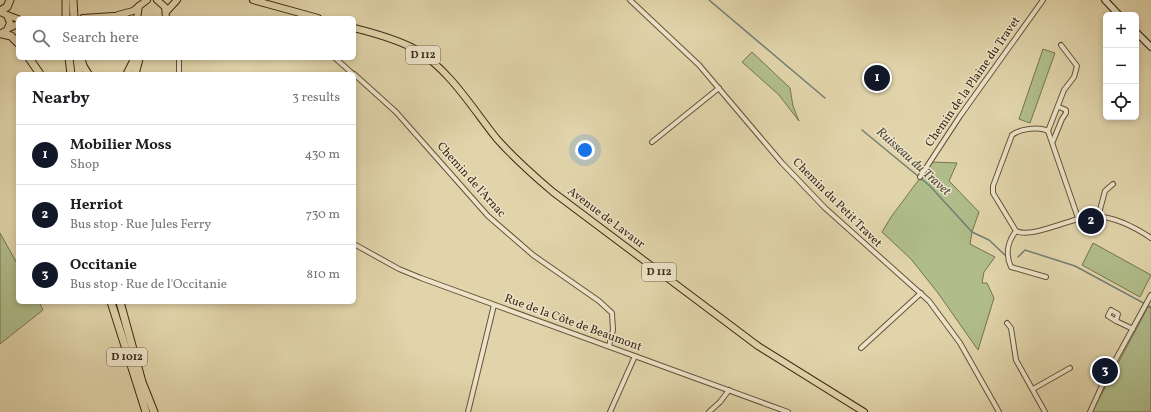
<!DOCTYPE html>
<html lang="en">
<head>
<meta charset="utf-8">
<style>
  :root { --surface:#fff; --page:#f2f2f2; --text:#202124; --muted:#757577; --line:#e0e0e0; --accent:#111827 }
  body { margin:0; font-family:Vollkorn,serif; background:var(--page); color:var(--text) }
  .controls { position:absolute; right:12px; top:12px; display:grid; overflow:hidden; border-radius:6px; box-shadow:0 2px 6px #0003 }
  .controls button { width:36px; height:36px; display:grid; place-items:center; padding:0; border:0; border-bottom:1px solid var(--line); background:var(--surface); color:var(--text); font:20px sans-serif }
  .you { position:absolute; left:585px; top:150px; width:14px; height:14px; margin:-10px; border:3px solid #fff; border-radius:50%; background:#1a73e8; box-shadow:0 0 0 6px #1a73e833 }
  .badge { display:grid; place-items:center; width:26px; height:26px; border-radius:50%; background:var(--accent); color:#fff; font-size:13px; font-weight:700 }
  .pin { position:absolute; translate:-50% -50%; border:2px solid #fff; box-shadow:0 1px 4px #0006 }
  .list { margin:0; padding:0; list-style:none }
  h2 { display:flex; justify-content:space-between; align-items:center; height:52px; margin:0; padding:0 16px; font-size:17px }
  h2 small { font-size:13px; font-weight:400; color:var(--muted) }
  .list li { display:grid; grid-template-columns:26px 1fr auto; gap:12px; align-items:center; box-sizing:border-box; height:60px; padding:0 16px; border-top:1px solid var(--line) }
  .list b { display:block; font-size:15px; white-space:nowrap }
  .list p { margin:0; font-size:13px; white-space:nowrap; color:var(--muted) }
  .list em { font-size:13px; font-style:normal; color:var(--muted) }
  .icon { flex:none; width:22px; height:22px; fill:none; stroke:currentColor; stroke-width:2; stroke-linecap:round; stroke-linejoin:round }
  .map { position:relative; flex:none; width:1151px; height:412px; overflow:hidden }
  .search { position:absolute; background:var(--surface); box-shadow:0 2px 6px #0003; left:16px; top:16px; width:340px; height:44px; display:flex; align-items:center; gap:10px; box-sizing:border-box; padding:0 14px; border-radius:6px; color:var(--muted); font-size:15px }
  .panel { position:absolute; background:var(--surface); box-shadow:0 2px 6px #0003; left:16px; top:72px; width:340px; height:232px; border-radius:6px }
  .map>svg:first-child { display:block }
  .green { fill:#b0bd8b; stroke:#757350 }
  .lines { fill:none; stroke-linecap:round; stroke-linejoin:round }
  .stream { stroke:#727e74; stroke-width:1.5 }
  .street-casing { stroke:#64543b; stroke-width:6 }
  .secondary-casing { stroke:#3a2916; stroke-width:8 }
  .primary-casing { stroke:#3a2916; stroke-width:8 }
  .highway-casing { stroke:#3a2916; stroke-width:9 }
  .street { stroke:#ece3c8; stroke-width:4 }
  .secondary { stroke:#ece3c8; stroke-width:5.5 }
  .primary { stroke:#e1d4aa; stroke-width:6 }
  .highway { stroke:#e1d4aa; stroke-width:7 }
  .labels { text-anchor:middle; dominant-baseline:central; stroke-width:3; stroke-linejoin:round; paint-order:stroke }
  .shield { fill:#ece3c8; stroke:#6f614b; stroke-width:1 }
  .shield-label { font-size:11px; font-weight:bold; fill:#3a2916 }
  .street-label { font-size:12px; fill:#3a2916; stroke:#ece3c8 }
  .water-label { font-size:13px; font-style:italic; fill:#514c3d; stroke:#ece3c8 }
</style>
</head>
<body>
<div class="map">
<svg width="1151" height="412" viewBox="0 0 1151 412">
  <rect width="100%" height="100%" fill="#e1d4aa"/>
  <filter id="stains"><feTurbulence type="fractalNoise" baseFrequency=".005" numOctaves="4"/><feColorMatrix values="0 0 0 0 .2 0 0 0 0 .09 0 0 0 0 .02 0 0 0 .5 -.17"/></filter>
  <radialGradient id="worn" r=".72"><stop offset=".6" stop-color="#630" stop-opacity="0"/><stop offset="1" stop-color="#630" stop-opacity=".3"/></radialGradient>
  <!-- green -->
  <g class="green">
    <polygon points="1043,49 1055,53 1030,123 1019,119"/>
    <polygon points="752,52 790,88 793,106 799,121 779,95 742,62"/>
    <polygon points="932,162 957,163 949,181 979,212 972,232 970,244 995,257 984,272 982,283 987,283 994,298 978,350 938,293 911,259 882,232 891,217"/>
    <polygon points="0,233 18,265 18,302 39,302 43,310 0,344"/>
    <polygon points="1093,243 1151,275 1140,297 1082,265"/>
    <polygon points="1148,307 1151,308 1151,412 1092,412"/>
  </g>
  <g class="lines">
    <!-- stream -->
    <g class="stream">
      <polyline points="709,0 825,98"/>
      <polyline points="862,130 930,186 972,232 989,240 1006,256"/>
      <polyline points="1018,257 1025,250 1075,266 1151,307"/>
    </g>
    <!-- street casing -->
    <g class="street-casing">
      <g id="street">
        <polyline points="630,0 699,65 782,163 825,208 929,301 960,343 999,412"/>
        <polyline points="335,58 353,74"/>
        <polyline points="179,74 179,58"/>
        <polyline points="354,74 396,112 488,216 533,255 599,301 612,313 613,330 609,346"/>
        <path d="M1048,131C1039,126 1020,129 1012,135L993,186V193L1016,231C1031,239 1072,218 1091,216C1111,215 1135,227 1151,238"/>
        <polyline points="1048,131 1064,90 1074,77 1077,66 1061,45"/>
        <polyline points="1048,131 1078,218"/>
        <polyline points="1053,141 1062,119 1066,113 1066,110 1059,107"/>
        <polyline points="652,142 719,88"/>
        <polyline points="920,177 960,116 1043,0"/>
        <polyline points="1098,217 1105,191 1113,184"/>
        <path d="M1016,231C1008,241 1005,254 1011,267L1046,277"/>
        <polyline points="354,244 399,269 421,278 788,412"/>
        <polyline points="1116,321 1108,316 1111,310 1118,314 1116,321 1133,329"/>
        <polyline points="1007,323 1011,328 1016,360 1045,412"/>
        <polyline points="861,348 921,293"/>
        <polyline points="1033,389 1070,368"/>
        <polyline points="468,412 494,305"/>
        <polyline points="610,412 635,356"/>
        <polyline points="709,412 720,402 729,390"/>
        <polyline points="1090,412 1105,379 1151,295"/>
      </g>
    </g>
    <!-- secondary casing -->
    <g class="secondary-casing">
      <g id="secondary">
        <polyline points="1105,0 1119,15"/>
        <polyline points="1136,32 1151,47"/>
      </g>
    </g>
    <!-- primary casing -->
    <g class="primary-casing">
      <g id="primary">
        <polyline points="157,0 165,7 166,18"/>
        <polyline points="253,0 318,18"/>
        <polyline points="167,11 177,0"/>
        <polyline points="0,12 7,15 10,23 7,30 0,34"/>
        <polyline points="7,15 18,19"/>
        <polyline points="118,15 133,11 139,6"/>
        <polyline points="83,18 113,16 126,18"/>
        <polyline points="137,18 139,6 147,0"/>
        <polyline points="9,28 18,24"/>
        <path d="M354,28C374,33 396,39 415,49C450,70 472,108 497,139C514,158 533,175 553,192L758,346L864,412"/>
      </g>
    </g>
    <!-- highway casing -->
    <g class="highway-casing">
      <g id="highway">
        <polyline points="66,0 66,18"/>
        <polyline points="73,0 74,18"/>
        <polyline points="0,11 7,7 10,0"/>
        <polyline points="2,34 11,36 18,43"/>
        <polyline points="29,58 40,74"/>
        <polyline points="69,58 71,74"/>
        <polyline points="77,58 79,74"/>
        <polyline points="81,58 83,66 88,74"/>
        <polyline points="127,74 135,58"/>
        <polyline points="135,74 139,59"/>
        <polyline points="111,302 146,412"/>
        <polyline points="120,302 142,382 154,412"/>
      </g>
    </g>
    <!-- street -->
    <use href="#street" class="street"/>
    <!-- secondary -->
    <use href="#secondary" class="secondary"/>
    <!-- primary -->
    <use href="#primary" class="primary"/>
    <!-- highway -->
    <use href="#highway" class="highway"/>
  </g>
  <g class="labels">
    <!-- shield labels -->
    <g class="shield">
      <rect x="406" y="46" width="34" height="18" rx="3"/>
      <rect x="642" y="263" width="34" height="18" rx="3"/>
      <rect x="107" y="348" width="40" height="18" rx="3"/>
    </g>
    <g class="shield-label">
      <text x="423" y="55">D 112</text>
      <text x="659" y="272">D 112</text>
      <text x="127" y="357">D 1012</text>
    </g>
    <!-- street labels -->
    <g class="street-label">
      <text transform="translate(973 82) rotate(-55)">Chemin de la Plaine du Travet</text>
      <text transform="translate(471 180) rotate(48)">Chemin de l'Arnac</text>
      <text transform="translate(837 203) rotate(45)">Chemin du Petit Travet</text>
      <text transform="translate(606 218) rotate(37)">Avenue de Lavaur</text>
      <text transform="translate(573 323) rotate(20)">Rue de la Côte de Beaumont</text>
    </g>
    <!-- water labels -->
    <g class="water-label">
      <text transform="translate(913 162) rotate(42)">Ruisseau du Travet</text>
    </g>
  </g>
  <rect width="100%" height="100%" filter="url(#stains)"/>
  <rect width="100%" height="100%" fill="url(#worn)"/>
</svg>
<div class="controls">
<button>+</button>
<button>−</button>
<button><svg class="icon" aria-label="locate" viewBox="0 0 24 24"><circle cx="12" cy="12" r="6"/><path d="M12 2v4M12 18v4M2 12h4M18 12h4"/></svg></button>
</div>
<div class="you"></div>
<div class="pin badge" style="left:877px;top:78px">1</div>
<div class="pin badge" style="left:1091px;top:221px">2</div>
<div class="pin badge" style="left:1105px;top:371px">3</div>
<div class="search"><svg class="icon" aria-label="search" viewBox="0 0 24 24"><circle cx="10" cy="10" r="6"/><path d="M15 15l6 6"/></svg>Search here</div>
<section class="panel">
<h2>Nearby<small>3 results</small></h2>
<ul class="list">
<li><span class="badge">1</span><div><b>Mobilier Moss</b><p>Shop</p></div><em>430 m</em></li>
<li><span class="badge">2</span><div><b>Herriot</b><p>Bus stop · Rue Jules Ferry</p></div><em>730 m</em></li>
<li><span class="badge">3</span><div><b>Occitanie</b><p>Bus stop · Rue de l'Occitanie</p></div><em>810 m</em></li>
</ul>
</section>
</div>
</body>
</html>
